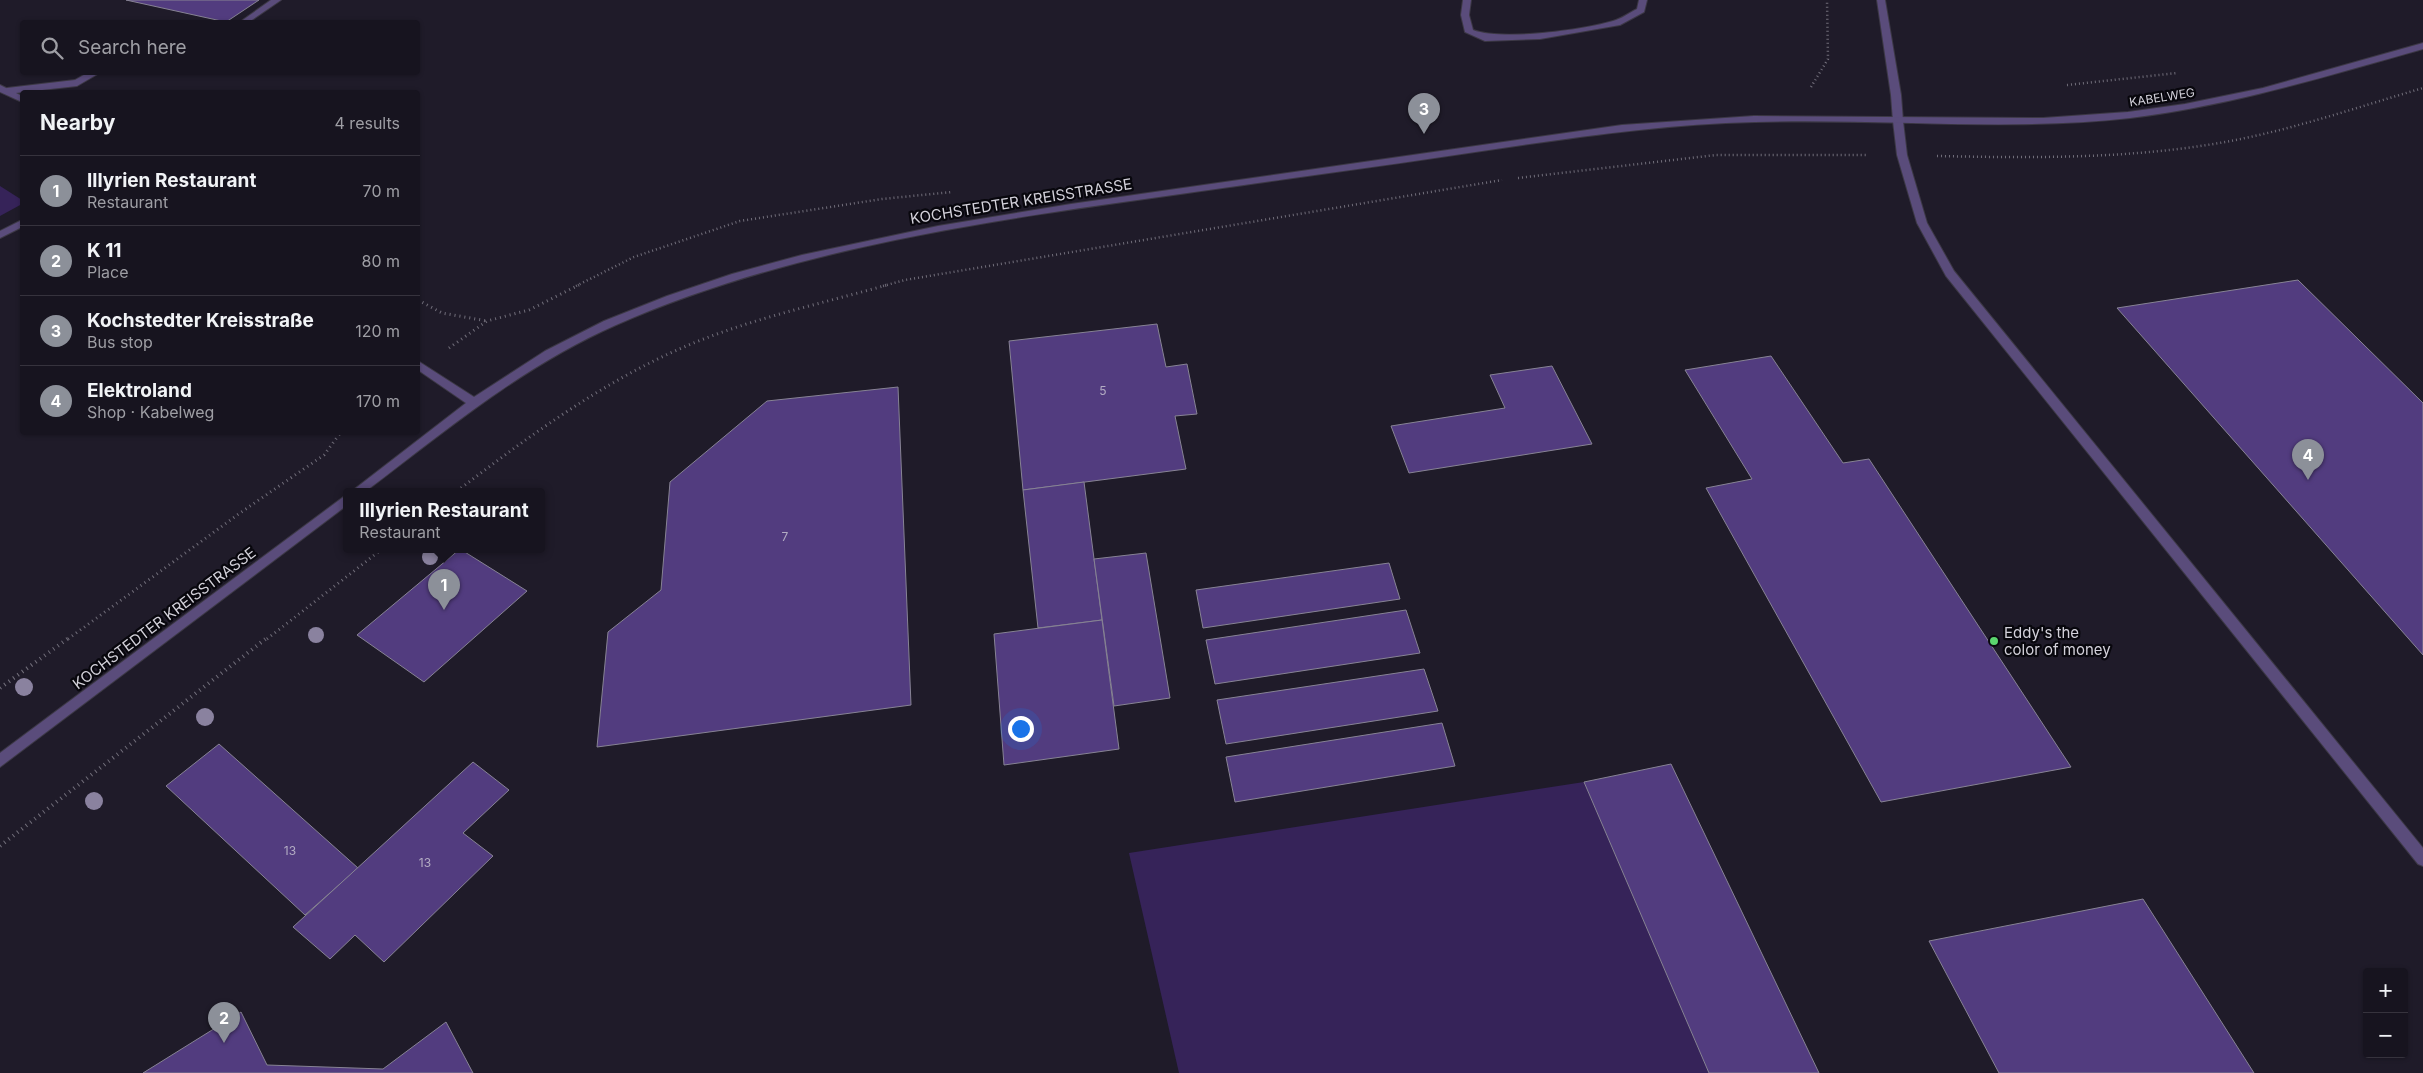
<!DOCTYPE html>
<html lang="en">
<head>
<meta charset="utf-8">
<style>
  :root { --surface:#17141f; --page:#201d28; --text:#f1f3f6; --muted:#9e9ea4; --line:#36333d; --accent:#8c9099 }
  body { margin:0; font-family:Inter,sans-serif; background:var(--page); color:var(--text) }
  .controls { position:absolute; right:15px; bottom:15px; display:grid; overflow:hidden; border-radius:5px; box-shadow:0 1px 4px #0004 }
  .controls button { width:45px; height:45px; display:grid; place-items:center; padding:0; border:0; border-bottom:1px solid var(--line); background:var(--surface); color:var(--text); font:25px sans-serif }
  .you { position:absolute; left:1020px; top:728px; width:18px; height:18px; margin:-12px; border:4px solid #fff; border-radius:50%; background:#1a73e8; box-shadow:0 0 0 8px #1a73e833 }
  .badge { display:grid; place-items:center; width:32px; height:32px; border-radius:50%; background:var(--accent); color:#fff; font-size:16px; font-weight:700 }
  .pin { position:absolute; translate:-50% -41px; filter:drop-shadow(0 1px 2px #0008) }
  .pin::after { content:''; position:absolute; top:26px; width:18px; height:15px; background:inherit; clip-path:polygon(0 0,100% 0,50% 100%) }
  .popup { position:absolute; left:343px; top:488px; width:202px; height:65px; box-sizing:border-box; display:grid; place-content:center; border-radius:5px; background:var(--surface); filter:drop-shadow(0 1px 4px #0005); font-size:16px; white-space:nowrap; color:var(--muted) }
  .popup b { font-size:19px; color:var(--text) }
  .popup::after { content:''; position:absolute; left:50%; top:100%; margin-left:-10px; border:10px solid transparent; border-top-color:var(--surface) }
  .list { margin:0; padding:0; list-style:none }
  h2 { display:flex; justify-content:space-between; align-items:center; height:65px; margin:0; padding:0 20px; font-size:21px }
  h2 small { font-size:16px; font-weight:400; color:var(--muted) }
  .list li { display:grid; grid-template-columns:32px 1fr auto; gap:15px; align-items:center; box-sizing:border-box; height:70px; padding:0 20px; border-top:1px solid var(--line) }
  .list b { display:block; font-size:19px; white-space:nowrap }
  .list p { margin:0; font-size:16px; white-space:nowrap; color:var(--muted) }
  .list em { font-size:16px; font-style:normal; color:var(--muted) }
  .icon { flex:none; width:28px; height:28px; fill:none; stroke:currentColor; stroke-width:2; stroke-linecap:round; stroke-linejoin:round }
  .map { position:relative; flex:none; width:2423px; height:1073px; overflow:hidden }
  .search { position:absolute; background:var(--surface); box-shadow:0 1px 4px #0004; left:20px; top:20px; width:400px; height:55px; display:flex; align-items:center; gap:12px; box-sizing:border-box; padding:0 18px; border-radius:5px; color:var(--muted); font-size:19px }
  .panel { position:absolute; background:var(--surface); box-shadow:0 1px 4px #0004; left:20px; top:90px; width:400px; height:345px; border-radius:5px }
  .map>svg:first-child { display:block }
  .green { fill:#362359 }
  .building { fill:#523c7f; stroke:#878394 }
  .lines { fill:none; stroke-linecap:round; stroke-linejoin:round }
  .service-casing { stroke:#3c3845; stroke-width:2 }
  .minor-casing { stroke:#3c3845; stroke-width:2 }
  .tertiary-casing { stroke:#3c3845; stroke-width:2 }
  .path-far2 { stroke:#716e7a; stroke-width:2.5; stroke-dasharray:1 3; stroke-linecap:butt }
  .path-far1 { stroke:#716e7a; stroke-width:3; stroke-dasharray:1 4; stroke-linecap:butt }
  .path { stroke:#716e7a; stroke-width:4; stroke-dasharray:1 4.5; stroke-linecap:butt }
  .service { fill:#5a4c7b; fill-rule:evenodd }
  .minor { fill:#5a4c7b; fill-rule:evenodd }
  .tertiary { fill:#5a4c7b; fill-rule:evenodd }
  .tree { fill:#8a829f }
  .poi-dot { fill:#5bd56e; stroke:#08070d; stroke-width:2 }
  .labels { text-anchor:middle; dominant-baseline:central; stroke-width:4.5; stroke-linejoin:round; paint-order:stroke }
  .far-street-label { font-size:12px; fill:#d3d1da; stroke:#08070d }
  .number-label { font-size:12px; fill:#b3acc3 }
  .street-label { font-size:15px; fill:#d3d1da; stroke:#08070d }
  .poi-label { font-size:15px; fill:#d3d1da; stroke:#08070d; text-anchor:start }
</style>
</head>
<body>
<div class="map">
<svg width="2423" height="1073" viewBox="0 0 2423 1073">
  <rect width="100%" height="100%" fill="#1f1b29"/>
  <!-- green -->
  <g class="green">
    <polygon points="0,186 22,200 22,204 0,216"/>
    <polygon points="1584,782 1709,1073 1179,1073 1129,853"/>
  </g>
  <!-- building -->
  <g class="building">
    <polygon points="126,0 259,0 226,22"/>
    <polygon points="2298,280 2423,403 2423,655 2117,308"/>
    <polygon points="1157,324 1166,367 1187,364 1197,414 1175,416 1186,469 1023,490 1009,341"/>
    <polygon points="1771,356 1843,463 1869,459 2071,767 1881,802 1706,488 1752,479 1685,370"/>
    <polygon points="1552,366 1592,444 1409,473 1391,426 1505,408 1490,375"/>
    <polygon points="898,387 911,705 597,747 608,632 661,590 670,482 767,401"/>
    <polygon points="1084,482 1102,620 1038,628 1023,490"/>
    <polygon points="460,549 527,591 424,682 357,635"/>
    <polygon points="1146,553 1170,698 1114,706 1094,559"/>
    <polygon points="1389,563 1400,599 1203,628 1196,590"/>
    <polygon points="1406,610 1420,653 1215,684 1206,640"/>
    <polygon points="1102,620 1119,749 1004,765 994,634"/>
    <polygon points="1424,669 1438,711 1226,744 1217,700"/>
    <polygon points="1442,723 1455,766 1235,802 1226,757"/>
    <polygon points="219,744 358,868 305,915 166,786"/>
    <polygon points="473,762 509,790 463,833 493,856 384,962 355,935 330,959 293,927"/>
    <polygon points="1671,764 1819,1073 1709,1073 1584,782"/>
    <polygon points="2143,899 2254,1073 1999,1073 1929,941"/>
    <polygon points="241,1012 267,1065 383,1069 446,1022 473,1073 143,1073"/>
  </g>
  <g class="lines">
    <!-- service casing -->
    <g class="service-casing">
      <g id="service">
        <polygon points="271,0 281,0 249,22 240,22"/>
        <path d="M1463,0H1471L1469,15L1473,30C1502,41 1582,30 1613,21C1621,19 1629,13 1637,9L1639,0H1647L1644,12L1620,25L1540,39L1485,41L1465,32L1461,15Z"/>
        <polygon points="89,72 101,72 77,86 7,94 2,91 7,88 75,80"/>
        <polygon points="1898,118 1903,121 1907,155 1927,223 1954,271 2423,848 2423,866 2418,864 1946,276 1917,223 1897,155 1893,121"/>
      </g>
    </g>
    <!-- minor casing -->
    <g class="minor-casing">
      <g id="minor">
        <polygon points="1877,0 1885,0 1901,95 1903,121 1898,124 1893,121 1891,95"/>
        <polygon points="22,220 22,227 0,238 0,231"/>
      </g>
    </g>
    <!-- tertiary casing -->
    <g class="tertiary-casing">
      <g id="tertiary">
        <path d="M2423,43V49C2327,76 2230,106 2130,118C2006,132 1880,118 1755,122C1672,124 1591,135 1509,147C1435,158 1360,169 1286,179C1062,212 824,234 616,325C523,366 446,430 366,491H352L466,403L418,370V361L474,397L545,351L604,321L667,296L732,274L802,255L938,226L1071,204L1622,125L1754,116L2043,118L2128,112L2185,104L2263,88Z"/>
        <polygon points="0,85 22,96 22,102 0,92"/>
        <polygon points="346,495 346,506 0,767 0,753"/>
      </g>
    </g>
    <!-- path-far2 -->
    <g class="path-far2">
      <polyline points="2067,85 2177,73"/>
      <polyline points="1811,87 1828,59 1827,0"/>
      <path d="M1937,156C2033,158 2130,159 2225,142C2292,130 2358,107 2423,88"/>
      <polyline points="1518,178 1716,155 1868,155"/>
      <polyline points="576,286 634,257 740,221 882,199 952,192"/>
      <polyline points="883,286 905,280 1502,180"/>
    </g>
    <!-- path-far1 -->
    <g class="path-far1">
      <polyline points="418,300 442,313 487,321"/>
      <polyline points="449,348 487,321 529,310 579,285"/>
      <path d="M457,491C528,437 602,382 684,347C749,319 820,304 887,285"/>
      <polyline points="68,639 240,513 324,455 341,432"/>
      <polyline points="267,639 382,549"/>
    </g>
    <!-- path -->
    <g class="path">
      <polyline points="0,688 70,637"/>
      <polyline points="0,846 268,637"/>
    </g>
    <!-- service -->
    <use href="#service" class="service"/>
    <!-- minor -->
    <use href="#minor" class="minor"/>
    <!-- tertiary -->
    <use href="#tertiary" class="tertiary"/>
  </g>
  <!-- trees -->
  <g class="tree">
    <circle cx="430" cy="557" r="8"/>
    <circle cx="316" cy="635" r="8"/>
    <circle cx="24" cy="687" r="9"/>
    <circle cx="205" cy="717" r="9"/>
    <circle cx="94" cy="801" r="9"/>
  </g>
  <!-- markers -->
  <circle class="poi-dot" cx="1994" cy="641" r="5"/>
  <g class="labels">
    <!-- far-street labels -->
    <g class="far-street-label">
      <text transform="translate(2162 97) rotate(-9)">KABELWEG</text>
    </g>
    <!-- number labels -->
    <g class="number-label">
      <text x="1103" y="390">5</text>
      <text x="785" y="536">7</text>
      <text x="290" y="850">13</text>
      <text x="425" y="862">13</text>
    </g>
    <!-- street labels -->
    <g class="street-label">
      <text transform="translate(1021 201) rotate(-9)">KOCHSTEDTER KREISSTRASSE</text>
      <text transform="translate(164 618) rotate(-37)">KOCHSTEDTER KREISSTRASSE</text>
    </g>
    <!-- poi labels -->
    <g class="poi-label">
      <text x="2004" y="632">Eddy's the<tspan x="2004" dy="17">color of money</tspan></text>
    </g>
  </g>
</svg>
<div class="controls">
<button>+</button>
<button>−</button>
</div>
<div class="you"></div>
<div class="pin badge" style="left:444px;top:610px">1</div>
<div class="popup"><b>Illyrien Restaurant</b>Restaurant</div>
<div class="pin badge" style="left:224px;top:1043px">2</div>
<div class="pin badge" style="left:1424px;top:134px">3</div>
<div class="pin badge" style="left:2308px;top:480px">4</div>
<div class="search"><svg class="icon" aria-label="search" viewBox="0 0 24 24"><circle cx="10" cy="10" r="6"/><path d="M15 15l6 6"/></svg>Search here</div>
<section class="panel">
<h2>Nearby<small>4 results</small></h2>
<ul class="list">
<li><span class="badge">1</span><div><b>Illyrien Restaurant</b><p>Restaurant</p></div><em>70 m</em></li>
<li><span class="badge">2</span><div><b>K 11</b><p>Place</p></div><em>80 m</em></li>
<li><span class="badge">3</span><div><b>Kochstedter Kreisstraße</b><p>Bus stop</p></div><em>120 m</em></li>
<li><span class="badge">4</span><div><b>Elektroland</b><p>Shop · Kabelweg</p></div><em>170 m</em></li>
</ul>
</section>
</div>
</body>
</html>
